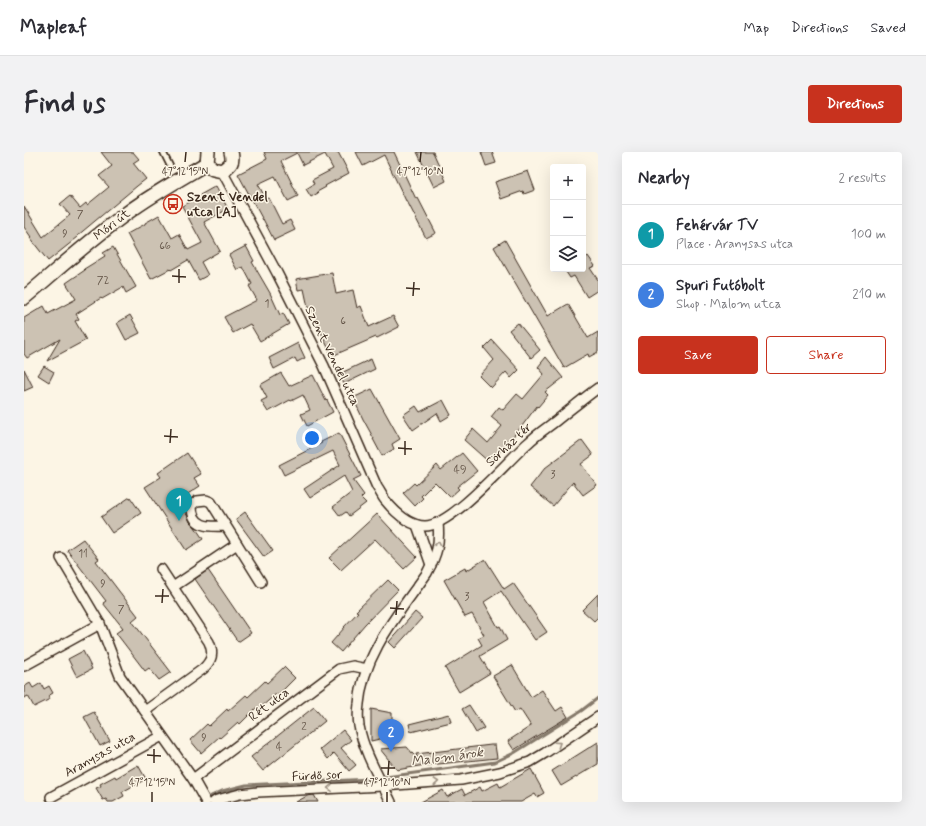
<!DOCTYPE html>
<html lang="en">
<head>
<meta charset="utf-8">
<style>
  :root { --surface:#fff; --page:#f2f2f3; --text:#2b2b33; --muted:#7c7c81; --line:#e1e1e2; --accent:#c8321e }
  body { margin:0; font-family:Mynerve,sans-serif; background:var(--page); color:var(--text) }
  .controls { position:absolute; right:12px; top:12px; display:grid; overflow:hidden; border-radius:4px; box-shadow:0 4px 16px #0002 }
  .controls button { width:36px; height:36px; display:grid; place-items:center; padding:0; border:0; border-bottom:1px solid var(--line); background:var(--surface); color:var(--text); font:20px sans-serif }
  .you { position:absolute; left:288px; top:286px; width:14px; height:14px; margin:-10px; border:3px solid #fff; border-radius:50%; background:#1a73e8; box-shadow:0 0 0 6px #1a73e833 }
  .badge { display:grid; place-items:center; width:26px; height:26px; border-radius:50%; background:var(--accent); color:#fff; font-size:13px; font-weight:700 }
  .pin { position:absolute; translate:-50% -33px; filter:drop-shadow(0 1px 2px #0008) }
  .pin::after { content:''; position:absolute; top:21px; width:14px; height:12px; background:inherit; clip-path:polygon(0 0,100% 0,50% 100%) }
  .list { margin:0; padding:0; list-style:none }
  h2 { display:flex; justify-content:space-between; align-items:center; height:52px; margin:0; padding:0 16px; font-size:17px }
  h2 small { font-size:13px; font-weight:400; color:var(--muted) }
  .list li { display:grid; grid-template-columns:26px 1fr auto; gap:12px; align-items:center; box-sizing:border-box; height:60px; padding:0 16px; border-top:1px solid var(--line) }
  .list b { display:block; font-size:15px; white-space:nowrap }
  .list p { margin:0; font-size:13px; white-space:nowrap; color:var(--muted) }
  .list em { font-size:13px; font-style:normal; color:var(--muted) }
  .actions { display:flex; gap:8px; padding:12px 16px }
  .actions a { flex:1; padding:9px 0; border:1px solid var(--accent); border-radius:4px; text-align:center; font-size:14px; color:var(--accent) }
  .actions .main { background:var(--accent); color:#fff }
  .icon { flex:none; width:22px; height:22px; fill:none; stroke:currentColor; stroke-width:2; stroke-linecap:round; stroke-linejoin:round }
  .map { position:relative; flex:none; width:574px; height:650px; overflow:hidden; border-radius:4px }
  header { display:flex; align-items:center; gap:24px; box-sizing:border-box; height:56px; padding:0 20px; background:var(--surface); border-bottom:1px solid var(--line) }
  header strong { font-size:19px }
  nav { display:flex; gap:22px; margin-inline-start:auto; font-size:14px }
  .intro { display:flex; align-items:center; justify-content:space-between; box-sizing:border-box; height:96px; padding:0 24px }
  h1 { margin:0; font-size:28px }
  .button { padding:10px 18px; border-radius:4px; background:var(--accent); color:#fff; font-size:14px; font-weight:700 }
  main { display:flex; gap:24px; padding:0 24px }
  aside { flex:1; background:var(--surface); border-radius:4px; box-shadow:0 4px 16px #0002 }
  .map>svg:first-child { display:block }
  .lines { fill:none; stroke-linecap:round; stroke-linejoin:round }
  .stream { stroke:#85796b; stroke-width:3 }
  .building { fill:#ccc2b3; stroke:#3b2a1e }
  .service-casing { stroke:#3b2a1e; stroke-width:8 }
  .minor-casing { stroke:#3b2a1e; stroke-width:12 }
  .secondary-casing { stroke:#3b2a1e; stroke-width:16 }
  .service { stroke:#fcf5e5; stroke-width:4.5 }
  .minor { stroke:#fcf5e5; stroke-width:9 }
  .secondary { stroke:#fcf5e5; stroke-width:13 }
  .oneway { stroke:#9c9082 }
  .ticks { fill:none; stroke:#3b2a1e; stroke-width:1.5 }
  .labels { text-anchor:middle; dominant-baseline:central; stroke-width:3; stroke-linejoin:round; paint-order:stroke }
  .number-label { font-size:11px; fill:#5f5043 }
  .poi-label { font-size:13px; font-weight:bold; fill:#3b2a1e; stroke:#fcf5e5; text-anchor:start }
  .street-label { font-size:13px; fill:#3b2a1e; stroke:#fcf5e5 }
  .water-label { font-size:14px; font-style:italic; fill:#605144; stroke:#fcf5e5 }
  .ticks-label { font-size:10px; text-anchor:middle; fill:#3b2a1e; stroke:#fcf5e5; stroke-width:3; stroke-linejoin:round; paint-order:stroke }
</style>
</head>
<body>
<header>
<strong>Mapleaf</strong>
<nav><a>Map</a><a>Directions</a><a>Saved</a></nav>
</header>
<div class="intro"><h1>Find us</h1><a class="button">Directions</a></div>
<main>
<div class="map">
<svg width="574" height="650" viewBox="0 0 574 650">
  <rect width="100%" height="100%" fill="#fcf5e5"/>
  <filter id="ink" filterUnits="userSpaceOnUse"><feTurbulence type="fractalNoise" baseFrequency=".025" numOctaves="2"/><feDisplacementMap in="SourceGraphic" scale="8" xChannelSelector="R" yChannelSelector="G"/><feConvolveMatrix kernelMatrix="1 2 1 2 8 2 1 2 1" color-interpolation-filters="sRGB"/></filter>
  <g filter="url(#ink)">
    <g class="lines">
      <!-- stream -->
      <polyline class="stream" points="187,644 198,639 222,633 347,627 471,610 490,601 557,559 574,546"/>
    </g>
    <!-- building -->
    <g class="building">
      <polygon points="77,0 109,0 115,7 109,11 122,27 113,34 53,84 54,85 24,109 6,86 7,85 0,75 0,54 19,85 46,63 36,52 46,44 56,56 62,51 63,53 85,35 75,24 88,14"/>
      <polygon points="240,0 314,0 325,21 301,34 302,35 293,40 294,41 287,45 282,37 290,32 288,28 309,17 301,2 279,13 273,1 257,9 274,44 264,49 251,24 234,32 242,47 245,46 258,72 266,68 271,78 250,88 239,67 239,68 214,22 243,7"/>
      <polygon points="332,0 370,0 392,47 394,46 412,81 402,86 383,49 382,49 360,3 339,14"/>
      <polygon points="393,0 409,0 422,29 410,35"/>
      <polygon points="457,0 468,0 472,11 462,14"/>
      <polygon points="504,19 511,38 500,42 499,39 477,47 471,30"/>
      <polygon points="192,34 204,57 180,70 196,99 177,110 184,123 175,128 164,108 147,118 146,117 127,127 103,82 121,72 121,71 135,63 148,86 155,82 164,98 178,91 158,54 177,44 176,43"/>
      <polygon points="481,88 524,164 544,152 564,186 574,180 574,200 565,205 564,202 540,216 470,95"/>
      <polygon points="222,94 230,109 228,110 246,141 256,163 259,161 265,172 236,189 226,172 209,181 200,165 233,148 225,134 228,132 219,115 213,118 205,103"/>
      <polygon points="89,95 112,135 102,141 99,135 78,147 77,146 52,162 55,167 51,169 62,188 23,209 36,187 3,206 0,202 0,166 20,154 24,162 52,147 42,131 61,118 60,117 81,104 79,101"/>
      <polygon points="564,104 571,114 566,116 574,128 574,138 563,145 550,124 546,126 540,117 559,117 559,105 560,107"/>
      <polygon points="308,121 312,142 329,138 333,156 337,154 345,175 369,164 375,175 353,186 352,185 308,204 300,187 289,159 285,160 280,137 274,138 272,127"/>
      <polygon points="106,163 116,181 102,188 93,171"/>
      <polygon points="494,171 516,198 507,206 485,178"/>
      <polygon points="468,188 495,218 487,226 482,220 467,236 455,224 470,208 460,196"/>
      <polygon points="274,191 281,206 273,210 271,206 250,217 245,206"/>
      <polygon points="522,205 539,226 521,240 524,243 514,255 513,254 498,274 466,311 440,288 449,277 464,291 478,274 467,265 475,255 479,258 493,242 499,247 520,222 514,215"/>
      <polygon points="347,207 351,217 320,232 315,222"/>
      <polygon points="20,214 30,220 25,230 14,223"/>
      <polygon points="0,217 9,235 0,239"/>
      <polygon points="257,221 265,234 289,223 302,249 303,248 309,260 283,274 277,262 286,258 279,243 267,249 266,248 244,260 237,249 243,246 236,233"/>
      <polygon points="348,237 376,287 368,292 370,297 358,304 349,287 350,287 339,267 329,246"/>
      <polygon points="419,248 427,263 417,269 413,261 389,278 379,263 392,254 396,260"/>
      <polygon points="315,281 337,324 329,328 340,343 337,346 342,351 325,364 322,360 316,364 309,355 328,340 320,324 286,346 280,337 316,313 309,299 260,323 255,313 298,291 297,290"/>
      <polygon points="558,288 569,303 557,312 573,333 559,343 549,330 529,354 506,335 521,316"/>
      <polygon points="163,301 177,322 170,326 176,334 153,349 163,363 166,370 171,375 179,387 162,398 121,335 137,325 134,321"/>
      <polygon points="438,301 453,319 433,335 435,337 426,345 411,330 397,344 399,346 391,354 379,341 390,331 392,333 413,313 417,318"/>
      <polygon points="106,345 117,361 88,381 77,365"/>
      <polygon points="221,360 249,399 240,405 212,367"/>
      <polygon points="353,362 393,405 380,417 351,387 317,418 305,406"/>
      <polygon points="59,387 75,407 72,409 114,464 108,469 147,520 135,528 125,516 121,519 92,481 99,476 79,451 82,449 43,398"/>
      <polygon points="461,407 480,437 489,431 523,480 511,488 477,439 460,450 474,475 476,474 483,488 456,504 466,521 435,540 421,516 458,493 454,486 460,483 448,462 441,465 420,428 441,416 442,419"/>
      <polygon points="184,418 227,481 214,490 171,427"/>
      <polygon points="364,428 374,438 341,472 317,500 307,491 321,475 320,475 334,460 332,459"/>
      <polygon points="574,442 574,465 570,469 558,458"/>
      <polygon points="391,460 398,466 371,496 365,490"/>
      <polygon points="59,499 68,517 53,525 44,507"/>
      <polygon points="488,513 507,545 518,538 532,559 538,555 544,565 490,598 484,589 507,574 496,557 491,560 469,524"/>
      <polygon points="260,515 271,526 254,543 253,541 235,557 233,555 216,572 214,570 196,586 195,585 177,601 166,588 183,572 185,574 203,557 204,559 222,543 224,545 241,529 243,531"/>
      <polygon points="6,531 9,536 17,531 20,537 25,534 29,541 24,544 26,547 10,555 4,544 0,546 0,535"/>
      <polygon points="445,553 460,576 452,581 438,557"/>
      <polygon points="290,555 301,569 239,619 227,605"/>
      <polygon points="347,557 368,561 368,576 373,583 347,589"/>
      <polygon points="70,560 86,589 76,594 60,565"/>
      <polygon points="425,562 427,570 387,580 385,572"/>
      <polygon points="319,578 327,588 317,596 332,613 325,619 310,601 304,607 296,597"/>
      <polygon points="574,590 574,612 537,634 528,619"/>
      <polygon points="467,593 471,593 473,606 395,614 373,618 356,597 383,595 394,608 392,602"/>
      <polygon points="114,613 122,627 98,640 100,644 89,650 84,650 82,647 79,648 72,636 77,634 76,632 91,624 92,626"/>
      <polygon points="507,617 520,641 513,645 511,642 497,650 397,650 419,638 423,645 438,637 441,643 456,635 458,639 474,631 476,635"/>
      <polygon points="290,643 294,650 272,650 283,644"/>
    </g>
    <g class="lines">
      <!-- service casing -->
      <g class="service-casing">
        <polyline id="service" points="139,0 146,14"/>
      </g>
      <!-- minor casing -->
      <g class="minor-casing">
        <g id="minor">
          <path d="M198,19L253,121L300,214L353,335C356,339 358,344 361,348C370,359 385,374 401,374C428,374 483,309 504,291C513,282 524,275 533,268C547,257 560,246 574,236"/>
          <polyline points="393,373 407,413"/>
          <path d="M202,374C186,375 167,376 168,353L173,349L182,348L187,350L237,430"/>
          <polyline points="37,406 76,472 96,524 169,627 182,650"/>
          <polyline points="149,435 213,392"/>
          <polyline points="0,514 76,472"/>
          <path d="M121,559L179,517C188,508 190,502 185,490L137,417"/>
          <polyline points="169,627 315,517 329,514 343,517"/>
          <polyline points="27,645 138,584"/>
          <polyline points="190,650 193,648 216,642 234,640 359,634 437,628 476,620 506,610 521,601 574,565"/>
          <path d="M367,650C355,625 340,601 335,574C334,567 334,559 335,552C339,502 375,461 403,421C413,402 416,392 414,371"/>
        </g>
      </g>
      <!-- secondary casing -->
      <g class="secondary-casing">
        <g id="secondary">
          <path d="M184,0L183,11L189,17L198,19C206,13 210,11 207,0"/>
          <path d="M0,146C34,117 67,87 103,61C129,42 156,27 183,11"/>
        </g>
      </g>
      <!-- service -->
      <use href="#service" class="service"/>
      <!-- minor -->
      <use href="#minor" class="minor"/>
      <!-- secondary -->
      <use href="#secondary" class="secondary"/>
    </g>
    <!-- one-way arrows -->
    <defs><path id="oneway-chevron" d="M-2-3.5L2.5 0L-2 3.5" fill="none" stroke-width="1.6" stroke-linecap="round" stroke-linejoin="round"/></defs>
    <g class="oneway">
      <use href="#oneway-chevron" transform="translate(414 392) rotate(-79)"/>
      <use href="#oneway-chevron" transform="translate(534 592) rotate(-34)"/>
      <use href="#oneway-chevron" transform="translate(412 630) rotate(-5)"/>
      <use href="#oneway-chevron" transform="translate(306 636) rotate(177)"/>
    </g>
  </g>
  <!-- ticks -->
  <path class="ticks" d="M161,10L162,0M396,10L397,0M148,124L162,125M155,131V117M382,136L396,137M389,144L390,130M140,284L154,285M146,291L147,277M374,296L388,297M381,303V289M131,444H145M138,451L139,437M366,456L380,457M372,463L373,449M123,603L137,604M130,611V597M357,616H371M364,623L365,609M128,650V640M363,650V640"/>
  <!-- icons -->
  <defs>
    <g id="bus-ring" transform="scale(1)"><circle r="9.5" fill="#fcf5e5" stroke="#c8321e" stroke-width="1.5"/><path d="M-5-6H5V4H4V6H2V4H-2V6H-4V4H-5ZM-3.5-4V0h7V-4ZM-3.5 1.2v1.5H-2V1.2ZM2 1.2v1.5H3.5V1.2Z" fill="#c8321e"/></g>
  </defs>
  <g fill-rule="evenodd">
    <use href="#bus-ring" x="149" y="52"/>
  </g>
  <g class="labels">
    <!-- number labels -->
    <g class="number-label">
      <text x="56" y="63">7</text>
      <text x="41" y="82">9</text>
      <text x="141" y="94">66</text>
      <text x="79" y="129">72</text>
      <text x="243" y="152">1</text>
      <text x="319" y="169">6</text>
      <text x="436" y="318">49</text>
      <text x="529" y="323">3</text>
      <text x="59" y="402">11</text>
      <text x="79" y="432">9</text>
      <text x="443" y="445">3</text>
      <text x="97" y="458">7</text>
      <text x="280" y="575">2</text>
      <text x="180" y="586">9</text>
      <text x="255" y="595">4</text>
    </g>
    <!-- poi labels -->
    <g class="poi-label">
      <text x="163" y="45">Szent Vendel<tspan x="163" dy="15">utca [A]</tspan></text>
    </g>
    <!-- street labels -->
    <g class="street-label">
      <text transform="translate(88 73) rotate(-38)">Móri út</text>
      <text transform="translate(308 204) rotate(64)">Szent Vendel utca</text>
      <text transform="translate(485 293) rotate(-43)">Sörház tér</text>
      <text transform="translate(245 553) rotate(-37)">Rét utca</text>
      <text transform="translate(76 603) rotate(-29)">Aranysas utca</text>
      <text transform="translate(293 624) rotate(-3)">Fürdő sor</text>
    </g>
    <!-- water labels -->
    <g class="water-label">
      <text transform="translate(423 605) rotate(-8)">Malom árok</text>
    </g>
  </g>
  <g class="ticks-label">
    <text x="161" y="23">47°12'15"N</text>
    <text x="396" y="23">47°12'10"N</text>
    <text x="128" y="634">47°12'15"N</text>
    <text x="363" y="634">47°12'10"N</text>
  </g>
</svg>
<div class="controls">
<button>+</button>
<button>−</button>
<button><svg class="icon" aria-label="layers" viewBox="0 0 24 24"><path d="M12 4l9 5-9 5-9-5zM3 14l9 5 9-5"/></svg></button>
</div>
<div class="you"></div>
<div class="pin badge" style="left:155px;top:369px;background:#0f9aa8">1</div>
<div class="pin badge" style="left:367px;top:600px;background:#3f7fe0">2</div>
</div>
<aside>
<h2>Nearby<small>2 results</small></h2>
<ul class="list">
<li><span class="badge" style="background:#0f9aa8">1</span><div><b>Fehérvár TV</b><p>Place · Aranysas utca</p></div><em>100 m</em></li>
<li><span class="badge" style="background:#3f7fe0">2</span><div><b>Spuri Futóbolt</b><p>Shop · Malom utca</p></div><em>210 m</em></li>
</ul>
<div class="actions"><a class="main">Save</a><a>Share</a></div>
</aside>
</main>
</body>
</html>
